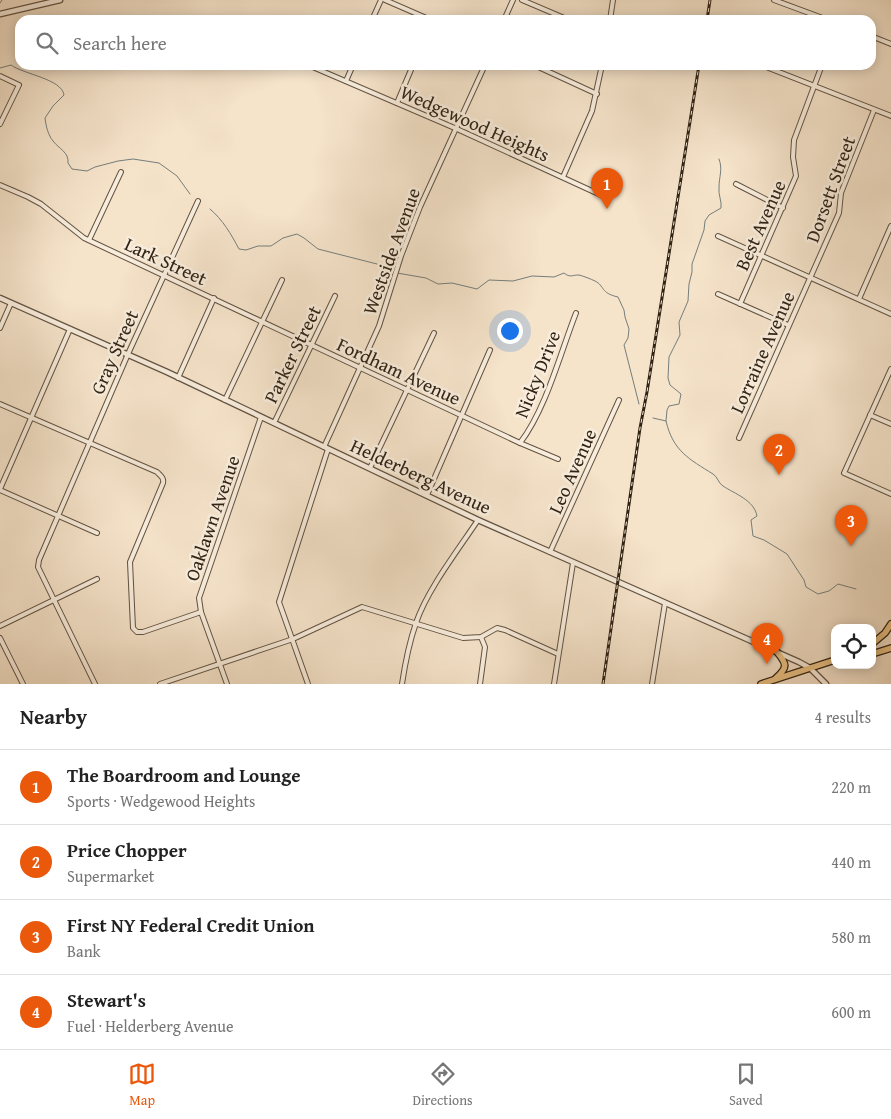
<!DOCTYPE html>
<html lang="en">
<head>
<meta charset="utf-8">
<style>
  :root { --surface:#fff; --page:#f6f6f6; --text:#222; --muted:#767676; --line:#e0e0e0; --accent:#ea580c }
  body { margin:0; font-family:"Gentium Book Plus",serif; background:var(--page); color:var(--text) }
  .controls { position:absolute; right:15px; bottom:15px; display:grid; overflow:hidden; border-radius:10px; box-shadow:0 2px 12px #0003 }
  .controls button { width:45px; height:45px; display:grid; place-items:center; padding:0; border:0; border-bottom:1px solid var(--line); background:var(--surface); color:var(--text); font:25px sans-serif }
  .you { position:absolute; left:509px; top:330px; width:18px; height:18px; margin:-12px; border:4px solid #fff; border-radius:50%; background:#1a73e8; box-shadow:0 0 0 8px #1a73e833 }
  .badge { display:grid; place-items:center; width:32px; height:32px; border-radius:50%; background:var(--accent); color:#fff; font-size:16px; font-weight:700 }
  .pin { position:absolute; translate:-50% -41px; filter:drop-shadow(0 1px 2px #0008) }
  .pin::after { content:''; position:absolute; top:26px; width:18px; height:15px; background:inherit; clip-path:polygon(0 0,100% 0,50% 100%) }
  .list { margin:0; padding:0; list-style:none }
  h2 { display:flex; justify-content:space-between; align-items:center; height:65px; margin:0; padding:0 20px; font-size:21px }
  h2 small { font-size:16px; font-weight:400; color:var(--muted) }
  .list li { display:grid; grid-template-columns:32px 1fr auto; gap:15px; align-items:center; box-sizing:border-box; height:75px; padding:0 20px; border-top:1px solid var(--line) }
  .list b { display:block; font-size:19px; white-space:nowrap }
  .list p { margin:0; font-size:16px; white-space:nowrap; color:var(--muted) }
  .list em { font-size:16px; font-style:normal; color:var(--muted) }
  .icon { flex:none; width:28px; height:28px; fill:none; stroke:currentColor; stroke-width:2; stroke-linecap:round; stroke-linejoin:round }
  .map { position:relative; flex:none; width:891px; height:684px; overflow:hidden }
  .search { position:absolute; background:var(--surface); box-shadow:0 2px 12px #0003; left:15px; right:15px; top:15px; height:55px; display:flex; align-items:center; gap:12px; box-sizing:border-box; padding:0 18px; border-radius:15px; color:var(--muted); font-size:19px }
  .sheet { height:365px; background:var(--surface) }
  nav { display:flex; justify-content:space-around; align-items:center; box-sizing:border-box; height:70px; border-top:1px solid var(--line); background:var(--surface); font-size:14px; color:var(--muted) }
  nav a { display:grid; justify-items:center; gap:2px }
  nav .on { color:var(--accent) }
  .map>svg:first-child { display:block }
  .lines { fill:none; stroke-linecap:round; stroke-linejoin:round }
  .stream { stroke:#757e7c; stroke-width:1 }
  .minor-casing { stroke:#625342; stroke-width:6 }
  .tertiary-casing { stroke:#625342; stroke-width:7 }
  .primary-casing { stroke:#312314; stroke-width:8 }
  .minor { stroke:#f8eddd; stroke-width:4 }
  .tertiary { stroke:#f8eddd; stroke-width:4.5 }
  .primary { stroke:#eac285; stroke-width:5.5 }
  .rail-casing { stroke:#312314; stroke-width:3 }
  .rail { stroke:#f8eddd; stroke-width:1; stroke-dasharray:4; stroke-linecap:butt }
  .labels { text-anchor:middle; dominant-baseline:central; stroke-width:5; stroke-linejoin:round; paint-order:stroke }
  .street-label { font-size:19px; fill:#312314; stroke:#f8eddd }
</style>
</head>
<body>
<div class="map">
<svg width="891" height="684" viewBox="0 0 891 684">
  <rect width="100%" height="100%" fill="#f5e3ca"/>
  <filter id="stains"><feTurbulence type="fractalNoise" baseFrequency=".004" numOctaves="4"/><feColorMatrix values="0 0 0 0 .2 0 0 0 0 .09 0 0 0 0 .02 0 0 0 .5 -.17"/></filter>
  <radialGradient id="worn" r=".72"><stop offset=".6" stop-color="#630" stop-opacity="0"/><stop offset="1" stop-color="#630" stop-opacity=".3"/></radialGradient>
  <g class="lines">
    <!-- stream -->
    <g class="stream">
      <polyline points="0,3 2,0"/>
      <path d="M0,68L11,65C23,74 62,79 64,95L53,106L45,118C46,126 48,135 53,141C59,149 69,152 68,163L72,169L87,171L95,167L118,161L133,159L159,163L177,176L190,194"/>
      <path d="M210,209C223,220 231,234 239,249L246,250L258,246H271L283,238L297,234L304,238L318,249L377,264L394,272"/>
      <path d="M397,273L426,278L438,284L452,283L477,289L489,280L513,281L532,276L554,277L564,273C570,278 572,275 579,275C583,276 591,279 595,281C605,286 600,293 618,297L624,310L625,317L629,329L628,338L624,345L639,404"/>
      <path d="M653,418L666,421C673,451 689,459 713,474C718,477 718,483 723,486C735,494 754,500 757,516L751,520L753,536L764,540L787,554L804,580L806,587L818,594L829,591L838,584L856,589"/>
      <path d="M666,421L667,410L669,406L679,404L681,394L670,385L668,378L669,357L680,335L679,322L688,301L689,284L692,272V264L704,230L705,221L709,215L721,208C722,201 718,195 719,187C719,177 723,169 719,159"/>
    </g>
    <!-- minor casing -->
    <g class="minor-casing">
      <g id="minor">
        <polyline points="385,0 431,20"/>
        <polyline points="522,0 569,20"/>
        <polyline points="774,0 828,20"/>
        <polyline points="372,20 381,0"/>
        <polyline points="504,20 513,0"/>
        <polyline points="610,20 613,0"/>
        <polyline points="871,36 891,44"/>
        <polyline points="308,65 457,129 603,196"/>
        <polyline points="534,65 597,94"/>
        <polyline points="761,65 891,116"/>
        <polyline points="0,76 19,85 0,124"/>
        <polyline points="346,81 353,65"/>
        <polyline points="397,103 413,65"/>
        <polyline points="563,177 592,111 602,65"/>
        <polyline points="736,184 783,208"/>
        <polyline points="0,185 28,197 41,204 84,238 520,443 558,459"/>
        <polyline points="718,236 891,314"/>
        <polyline points="89,240 121,172"/>
        <polyline points="718,294 788,325"/>
        <polyline points="859,299 891,226"/>
        <polyline points="740,304 796,176 793,157 794,140 822,65"/>
        <polyline points="0,328 11,303"/>
        <polyline points="891,369 844,473 891,494"/>
        <polyline points="178,378 214,298"/>
        <polyline points="225,400 282,280"/>
        <path d="M0,404L157,472C161,476 164,478 163,483L130,562L133,628L137,632H143L201,612"/>
        <polyline points="870,415 891,424"/>
        <polyline points="274,423 335,296"/>
        <polyline points="739,438 839,213 841,193 874,110"/>
        <path d="M520,443C546,409 560,354 576,313"/>
        <polyline points="324,447 379,326 401,256 420,207 485,65"/>
        <polyline points="370,468 434,333"/>
        <polyline points="0,489 70,329"/>
        <polyline points="0,490 97,533"/>
        <polyline points="427,495 490,350"/>
        <polyline points="550,552 619,400"/>
        <polyline points="0,626 97,579"/>
        <polyline points="0,638 23,684"/>
        <polyline points="95,684 38,567 39,560 128,354 198,201"/>
        <polyline points="160,684 293,639 362,607 463,638 481,637 497,628 505,630 558,654"/>
        <polyline points="227,684 201,612 199,598 261,417"/>
        <polyline points="308,684 279,602 328,449"/>
        <path d="M402,684C405,664 409,643 416,623C427,590 458,550 478,520"/>
        <polyline points="480,684 485,647 481,637"/>
        <polyline points="554,684 573,563"/>
        <polyline points="652,684 665,603"/>
      </g>
    </g>
    <!-- tertiary casing -->
    <g class="tertiary-casing">
      <g id="tertiary">
        <polyline points="0,14 60,0"/>
        <polyline points="0,298 167,372 478,520 799,662 810,668 826,684"/>
      </g>
    </g>
    <!-- primary casing -->
    <g class="primary-casing">
      <g id="primary">
        <polyline points="872,644 885,633 891,624"/>
        <polyline points="872,654 891,648"/>
        <path d="M776,678C788,667 787,664 777,652"/>
        <polyline points="761,684 835,660"/>
      </g>
    </g>
    <!-- minor -->
    <use href="#minor" class="minor"/>
    <!-- tertiary -->
    <use href="#tertiary" class="tertiary"/>
    <!-- primary -->
    <use href="#primary" class="primary"/>
    <!-- rail casing -->
    <g class="rail-casing">
      <g id="rail">
        <polyline points="707,20 710,0"/>
        <polyline points="603,684 640,428 647,392 699,65"/>
      </g>
    </g>
    <!-- rail -->
    <use href="#rail" class="rail"/>
  </g>
  <g class="labels">
    <!-- street labels -->
    <g class="street-label">
      <text transform="translate(475 123) rotate(24)">Wedgewood Heights</text>
      <text transform="translate(830 189) rotate(-70)">Dorsett Street</text>
      <text transform="translate(760 225) rotate(-66)">Best Avenue</text>
      <text transform="translate(391 251) rotate(-70)">Westside Avenue</text>
      <text transform="translate(166 261) rotate(25)">Lark Street</text>
      <text transform="translate(114 352) rotate(-66)">Gray Street</text>
      <text transform="translate(762 352) rotate(-66)">Lorraine Avenue</text>
      <text transform="translate(292 354) rotate(-64)">Parker Street</text>
      <text transform="translate(399 371) rotate(25)">Fordham Avenue</text>
      <text transform="translate(537 374) rotate(-68)">Nicky Drive</text>
      <text transform="translate(572 471) rotate(-66)">Leo Avenue</text>
      <text transform="translate(421 476) rotate(25)">Helderberg Avenue</text>
      <text transform="translate(212 518) rotate(-71)">Oaklawn Avenue</text>
    </g>
  </g>
  <rect width="100%" height="100%" filter="url(#stains)"/>
  <rect width="100%" height="100%" fill="url(#worn)"/>
</svg>
<div class="controls">
<button><svg class="icon" aria-label="locate" viewBox="0 0 24 24"><circle cx="12" cy="12" r="6"/><path d="M12 2v4M12 18v4M2 12h4M18 12h4"/></svg></button>
</div>
<div class="you"></div>
<div class="pin badge" style="left:607px;top:209px">1</div>
<div class="pin badge" style="left:779px;top:475px">2</div>
<div class="pin badge" style="left:851px;top:546px">3</div>
<div class="pin badge" style="left:767px;top:664px">4</div>
<div class="search"><svg class="icon" aria-label="search" viewBox="0 0 24 24"><circle cx="10" cy="10" r="6"/><path d="M15 15l6 6"/></svg>Search here</div>
</div>
<section class="sheet">
<h2>Nearby<small>4 results</small></h2>
<ul class="list">
<li><span class="badge">1</span><div><b>The Boardroom and Lounge</b><p>Sports · Wedgewood Heights</p></div><em>220 m</em></li>
<li><span class="badge">2</span><div><b>Price Chopper</b><p>Supermarket</p></div><em>440 m</em></li>
<li><span class="badge">3</span><div><b>First NY Federal Credit Union</b><p>Bank</p></div><em>580 m</em></li>
<li><span class="badge">4</span><div><b>Stewart's</b><p>Fuel · Helderberg Avenue</p></div><em>600 m</em></li>
</ul>
</section>
<nav>
<a class="on"><svg class="icon" aria-label="map" viewBox="0 0 24 24"><path d="M3 6l6-2 6 2 6-2v14l-6 2-6-2-6 2zM9 4v14M15 6v14"/></svg>Map</a>
<a><svg class="icon" aria-label="directions" viewBox="0 0 24 24"><path d="M12 3l9 9-9 9-9-9zM9 14v-3h6M13 9l2 2-2 2"/></svg>Directions</a>
<a><svg class="icon" aria-label="saved" viewBox="0 0 24 24"><path d="M7 4h10v16l-5-4-5 4z"/></svg>Saved</a>
</nav>
</body>
</html>
